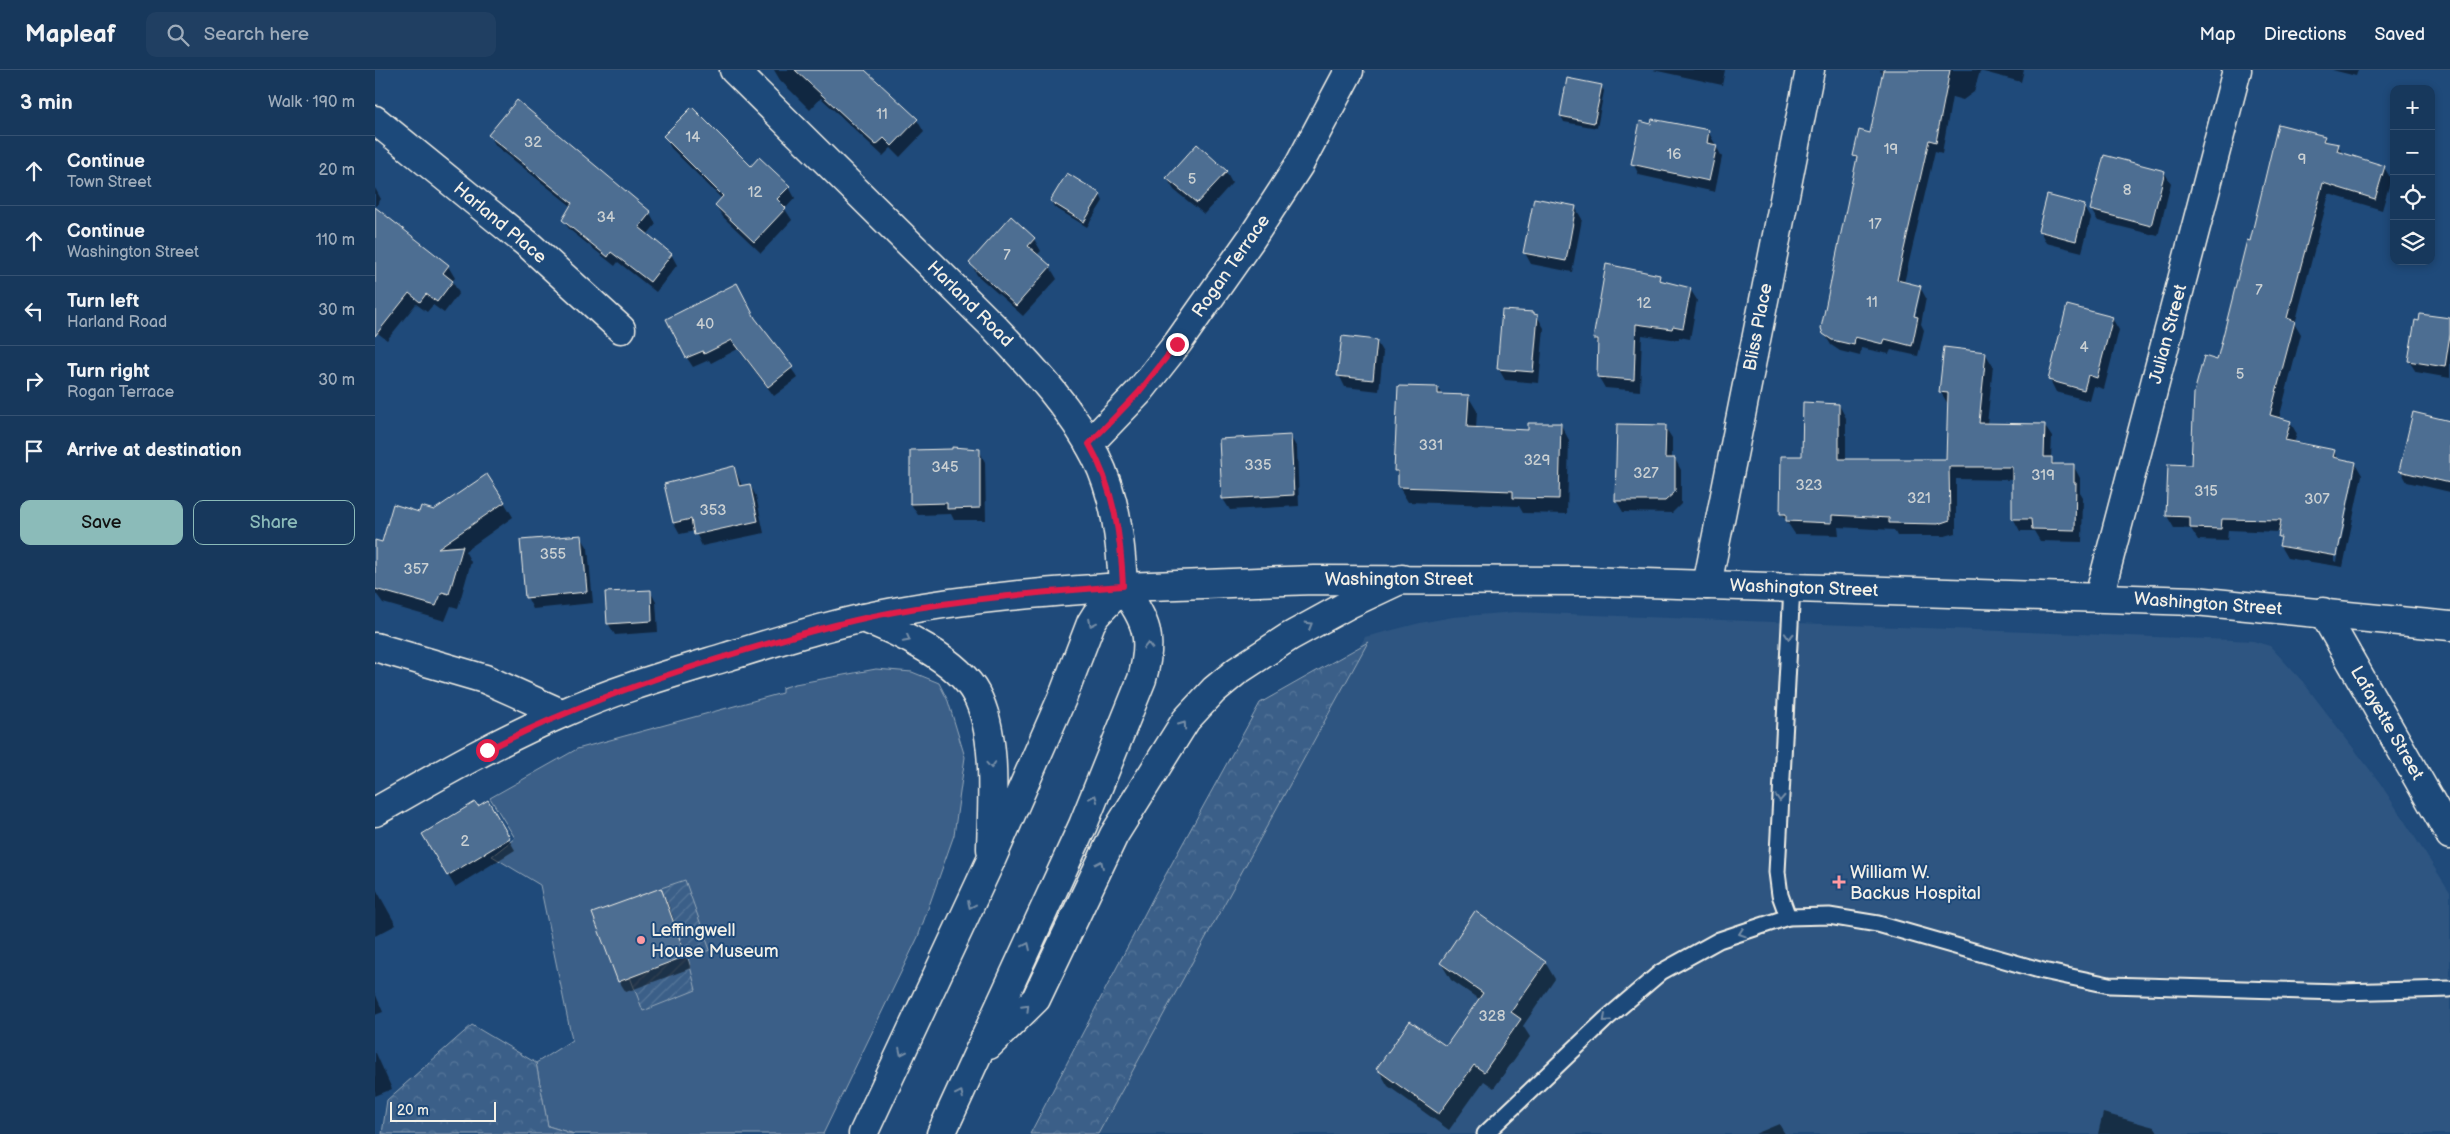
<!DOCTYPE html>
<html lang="en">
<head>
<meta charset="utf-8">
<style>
  :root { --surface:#17385c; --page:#203f62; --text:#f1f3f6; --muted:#9eacbb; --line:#365272; --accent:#8bbbb9 }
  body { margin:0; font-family:"Balsamiq Sans",sans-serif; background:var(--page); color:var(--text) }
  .controls { position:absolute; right:15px; top:15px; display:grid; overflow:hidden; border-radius:10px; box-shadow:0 2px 8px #0003 }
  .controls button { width:45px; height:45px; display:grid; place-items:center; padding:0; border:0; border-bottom:1px solid var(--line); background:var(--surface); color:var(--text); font:25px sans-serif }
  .scale { position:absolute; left:15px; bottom:12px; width:106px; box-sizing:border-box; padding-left:5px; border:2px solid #f4f1e8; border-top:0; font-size:14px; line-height:18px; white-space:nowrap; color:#f4f1e8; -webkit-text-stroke:4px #1f4a7a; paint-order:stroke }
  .stop { position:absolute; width:15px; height:15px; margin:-11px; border:4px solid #e11d48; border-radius:50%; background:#fff }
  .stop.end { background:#e11d48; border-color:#fff; box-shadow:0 1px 5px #0008 }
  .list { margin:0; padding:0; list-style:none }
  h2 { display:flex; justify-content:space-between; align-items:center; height:65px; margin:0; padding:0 20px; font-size:21px }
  h2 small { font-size:16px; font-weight:400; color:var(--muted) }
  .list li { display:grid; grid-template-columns:32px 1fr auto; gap:15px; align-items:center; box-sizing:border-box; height:70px; padding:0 20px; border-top:1px solid var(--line) }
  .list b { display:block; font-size:19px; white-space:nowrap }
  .list p { margin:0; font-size:16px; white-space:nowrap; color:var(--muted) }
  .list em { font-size:16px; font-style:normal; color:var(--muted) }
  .actions { display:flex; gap:10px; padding:15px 20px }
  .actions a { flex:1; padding:11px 0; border:1px solid var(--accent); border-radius:10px; text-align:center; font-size:18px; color:var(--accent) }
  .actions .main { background:var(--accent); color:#111 }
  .icon { flex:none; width:28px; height:28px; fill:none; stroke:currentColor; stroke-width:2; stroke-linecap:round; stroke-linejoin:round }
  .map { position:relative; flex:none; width:2075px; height:1064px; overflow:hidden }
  header { display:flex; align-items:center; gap:30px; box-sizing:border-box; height:70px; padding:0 25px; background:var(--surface); border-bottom:1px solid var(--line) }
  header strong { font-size:24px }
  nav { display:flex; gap:28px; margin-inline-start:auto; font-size:18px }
  .search { width:350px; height:45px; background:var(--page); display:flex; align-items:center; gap:12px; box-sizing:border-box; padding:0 18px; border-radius:10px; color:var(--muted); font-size:19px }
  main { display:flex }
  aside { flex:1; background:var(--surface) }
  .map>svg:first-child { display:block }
  .built { fill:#2d5581 }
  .green { fill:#3a5f88; stroke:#97a8b8 }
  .forest { fill:url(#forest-crowns); stroke:#97a8b8 }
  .garden { fill:url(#garden-furrows); stroke:#97a8b8 }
  .shadow { fill:#0007; fill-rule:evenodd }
  .building { fill:#4d6e92; stroke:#f4f1e8 }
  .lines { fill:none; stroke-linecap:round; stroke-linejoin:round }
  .service-casing { stroke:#f4f1e8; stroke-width:19 }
  .minor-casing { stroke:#f4f1e8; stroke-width:31 }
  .tertiary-casing { stroke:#f4f1e8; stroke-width:31 }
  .secondary-casing { stroke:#f4f1e8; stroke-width:31 }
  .trunk-casing { stroke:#f4f1e8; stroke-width:31 }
  .motorway-casing { stroke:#f4f1e8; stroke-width:31 }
  .service { stroke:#1f4a7a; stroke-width:15 }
  .minor { stroke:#1f4a7a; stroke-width:28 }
  .tertiary { stroke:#1f4a7a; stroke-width:28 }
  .secondary { stroke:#1f4a7a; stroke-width:28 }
  .trunk { stroke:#1f4a7a; stroke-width:28 }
  .motorway { stroke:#1f4a7a; stroke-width:28 }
  .oneway { stroke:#748da6 }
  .route { stroke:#e11d48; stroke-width:6 }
  .poi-dot { fill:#ff9aa2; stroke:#1f4a7a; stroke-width:2 }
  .labels { text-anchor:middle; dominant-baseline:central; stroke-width:4; stroke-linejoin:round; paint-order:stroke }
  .number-label { font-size:15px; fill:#cad0d2 }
  .street-label { font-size:18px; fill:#f4f1e8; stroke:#1f4a7a }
  .poi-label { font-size:18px; fill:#f4f1e8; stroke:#1f4a7a; text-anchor:start }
</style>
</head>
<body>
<header>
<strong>Mapleaf</strong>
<div class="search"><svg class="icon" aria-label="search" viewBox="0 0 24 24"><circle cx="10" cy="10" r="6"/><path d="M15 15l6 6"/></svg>Search here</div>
<nav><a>Map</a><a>Directions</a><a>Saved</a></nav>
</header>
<main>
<aside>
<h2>3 min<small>Walk · 190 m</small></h2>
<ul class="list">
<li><svg class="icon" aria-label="ahead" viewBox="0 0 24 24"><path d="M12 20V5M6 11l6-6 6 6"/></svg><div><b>Continue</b><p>Town Street</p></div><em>20 m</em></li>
<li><svg class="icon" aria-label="ahead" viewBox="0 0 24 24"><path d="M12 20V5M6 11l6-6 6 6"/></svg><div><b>Continue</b><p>Washington Street</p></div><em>110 m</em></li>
<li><svg class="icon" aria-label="left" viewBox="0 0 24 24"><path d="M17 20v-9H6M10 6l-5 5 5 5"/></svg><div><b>Turn left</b><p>Harland Road</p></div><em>30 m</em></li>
<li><svg class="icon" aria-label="right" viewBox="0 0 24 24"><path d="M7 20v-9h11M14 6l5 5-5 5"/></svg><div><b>Turn right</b><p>Rogan Terrace</p></div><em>30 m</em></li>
<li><svg class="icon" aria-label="arrive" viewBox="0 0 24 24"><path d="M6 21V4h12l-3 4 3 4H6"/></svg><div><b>Arrive at destination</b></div></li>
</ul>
<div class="actions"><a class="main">Save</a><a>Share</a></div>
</aside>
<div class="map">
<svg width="2075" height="1064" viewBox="0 0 2075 1064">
  <defs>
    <pattern id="forest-crowns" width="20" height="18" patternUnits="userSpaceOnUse" patternTransform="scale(1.25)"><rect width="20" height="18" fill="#3a5f88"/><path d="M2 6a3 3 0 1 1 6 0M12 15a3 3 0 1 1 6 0" fill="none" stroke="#577699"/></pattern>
    <pattern id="garden-furrows" width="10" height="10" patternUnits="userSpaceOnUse" patternTransform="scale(1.25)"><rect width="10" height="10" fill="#3a5f88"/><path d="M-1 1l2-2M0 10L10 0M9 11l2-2" fill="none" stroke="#577699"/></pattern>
  </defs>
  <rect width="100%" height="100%" fill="#1f4a7a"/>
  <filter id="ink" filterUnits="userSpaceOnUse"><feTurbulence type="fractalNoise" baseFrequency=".02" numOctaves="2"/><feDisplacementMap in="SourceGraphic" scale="10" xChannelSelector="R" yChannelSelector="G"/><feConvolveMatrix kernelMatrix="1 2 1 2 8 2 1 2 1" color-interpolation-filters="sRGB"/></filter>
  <g filter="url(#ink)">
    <!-- built -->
    <polygon class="built" points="1140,542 1858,570 1878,571 1895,576 1928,612 2005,713 2075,822 2075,1064 723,1064 990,567 1045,553 1078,547"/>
    <!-- green -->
    <polygon class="green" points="501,599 537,602 564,613 573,631 590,687 579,765 543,867 448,1064 199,1064 173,1056 161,993 197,970 165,815 117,786 140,768 115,728 202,679 407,623 407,618 420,614"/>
    <!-- forest -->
    <g class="forest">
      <polygon points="993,572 723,1064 655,1064 780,824 885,633"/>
      <polygon points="97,955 161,993 173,1056 199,1064 7,1064 12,1030"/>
    </g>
    <!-- garden -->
    <polygon class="garden" points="310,810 335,880 313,888 321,920 268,941 255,907 310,886 286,818"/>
    <!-- shadow -->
    <g class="shadow">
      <polygon points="399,0 468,0 503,14 542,50 549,62 525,87 516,78 508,86 446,28 435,40 405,10"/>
      <polygon points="1278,0 1350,0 1347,15"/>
      <path d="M1505,0H1649L1646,12L1605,1L1599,22L1588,30L1577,27L1567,83L1560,81L1529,213L1545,217L1551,228L1546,254L1549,260L1543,286L1516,280L1514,284L1486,278L1485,286L1465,281L1456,275L1449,263L1482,91L1479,86L1496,64L1508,7ZM1543,224H1545L1539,253L1537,252Z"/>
      <polygon points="1957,0 1983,0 1981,6"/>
      <polygon points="1226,16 1229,21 1222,58 1189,52 1186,46"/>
      <polygon points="142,32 275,143 281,154 272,165 296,184 302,195 281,222 243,192 240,196 195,160 188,150 196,136 121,76 115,66"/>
      <polygon points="1333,61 1347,87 1340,122 1264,105 1258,93"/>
      <polygon points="290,67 376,98 414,117 420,128 410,139 417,150 386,183 348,147 341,136 347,129 296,78"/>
      <path d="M1949,67L1952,73L1963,75L1968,85L2009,97L2016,109L2007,140L1954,124L1920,254L1926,264L1904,349L1915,352L1922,364L1919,373L1959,381L1964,390L1980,393L1987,405L1968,497L1912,488L1905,476V462L1853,460L1852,471L1823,470L1816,459L1799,458L1792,446L1794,395L1817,396L1843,291L1876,173ZM1977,401H1980L1962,492L1959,491Z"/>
      <polygon points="851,102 857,113 829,144 799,120 792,108"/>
      <polygon points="1789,102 1796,113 1783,166 1723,151 1716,140"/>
      <polygon points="692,105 725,125 728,131 712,157 679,137 676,131"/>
      <polygon points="0,118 6,129 0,138 73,196 80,208 77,211 84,223 69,243 58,235 52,242 41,234 12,270 0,261"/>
      <polygon points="1709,136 1716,148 1707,182 1671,173 1665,161"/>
      <polygon points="1200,137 1207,149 1197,202 1156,194 1150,183"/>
      <polygon points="636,148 659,169 666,181 662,185 675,197 682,209 648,246 602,205 596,193"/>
      <polygon points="1284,206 1287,212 1315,219 1322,230 1315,269 1304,267 1304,270 1267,265 1265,321 1230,318 1223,306 1224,277 1220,268"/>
      <polygon points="1162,246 1169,258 1164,313 1130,310 1123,298"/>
      <polygon points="1737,248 1744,260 1729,319 1719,316 1715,331 1681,322 1675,310"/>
      <polygon points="381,250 423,308 399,326 363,279 336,293 334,290 318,297 312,288"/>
      <polygon points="2075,254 2075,308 2041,302 2034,291"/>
      <polygon points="1001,271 1008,283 1004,321 970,317 964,305"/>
      <polygon points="1610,283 1618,296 1612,354 1669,355 1677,367 1676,388 1680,395 1698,395 1705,408 1705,422 1708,427 1707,472 1665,471 1659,461 1645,461 1638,448 1639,410 1581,409 1581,463 1570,466 1522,466 1519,460 1463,457 1464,465 1420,464 1406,443 1428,387 1464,335 1471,348 1471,390 1572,390 1573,334 1565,321"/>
      <polygon points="1024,317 1063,318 1067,325 1093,326 1102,341 1101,359 1154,361 1186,355 1194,370 1192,444 1148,443 1144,436 1033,432 1024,417 1024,408 1021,401"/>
      <polygon points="2075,352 2075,422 2032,412 2026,401"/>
      <polygon points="1290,357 1297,368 1297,389 1300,389 1306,400 1306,434 1297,443 1248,442 1241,430"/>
      <polygon points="915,366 922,378 924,436 855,440 848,429"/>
      <polygon points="604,380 610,392 611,450 579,450 576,444 543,445 536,434"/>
      <polygon points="359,397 367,416 375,415 381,426 389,463 327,476 320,461 305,464 299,453"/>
      <polygon points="129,432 138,447 90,481 96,492 83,538 76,536 70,551 8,533 0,522 0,471 8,474 45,444"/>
      <polygon points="206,467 213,478 218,533 158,539 152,527"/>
      <polygon points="275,521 281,532 283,562 240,565 233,553"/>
      <polygon points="112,732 140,780 80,817 49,764"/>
      <polygon points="0,817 21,855 0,866"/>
      <polygon points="285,819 292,831 316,898 251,922 244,911"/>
      <polygon points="1170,892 1180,909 1148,956 1155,967 1119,1018 1109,1011 1074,1060 1013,1016 1003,999 1072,978 1105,930 1076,910 1066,893"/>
      <polygon points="0,923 8,942 0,945"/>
      <polygon points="0,981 17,1019 0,1026"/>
      <polygon points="1728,1043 1779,1057 1784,1064 1723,1064"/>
      <polygon points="1404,1054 1410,1064 1380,1064"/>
    </g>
    <!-- building -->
    <g class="building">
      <polygon points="420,0 490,0 543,49 517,76 509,68 501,75"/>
      <polygon points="1508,0 1575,0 1561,72 1554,70 1522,210 1546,216 1539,246 1543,247 1537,276 1510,269 1508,274 1480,267 1479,275 1457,270 1448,264 1446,258 1482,87 1478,86 1484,60 1495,63"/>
      <polygon points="1192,8 1227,15 1219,53 1185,46"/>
      <polygon points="142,30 276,142 264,157 297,184 275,212 236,182 233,187 187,150 197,133 113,65"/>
      <polygon points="317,37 376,96 384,87 415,116 402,129 411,138 379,172 340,135 348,126 288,66"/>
      <polygon points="1277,49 1334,60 1332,73 1342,75 1334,111 1256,94 1265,51 1276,54"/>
      <polygon points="1903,54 1950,66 1948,71 1964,74 1962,81 2010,96 2000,129 1948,113 1912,248 1920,251 1895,345 1916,351 1910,370 1960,380 1958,387 1981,392 1962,486 1904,476 1906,467 1903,467 1906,450 1847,449 1846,459 1815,458 1815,447 1791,446 1793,394 1816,395 1819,323 1829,286 1842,290 1872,170 1875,171"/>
      <polygon points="822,74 852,101 822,133 791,108"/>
      <polygon points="1729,85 1790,101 1776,156 1715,140"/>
      <polygon points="692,103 726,124 709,152 675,131"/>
      <polygon points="1672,125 1710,135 1701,171 1663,161"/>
      <polygon points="1159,128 1201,136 1191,191 1148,183"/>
      <polygon points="0,137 74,195 68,203 78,211 62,232 51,224 45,232 34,223 0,266"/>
      <polygon points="636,146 660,168 653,176 676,196 641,236 594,193"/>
      <polygon points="1231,194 1285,205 1284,210 1316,218 1308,258 1298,256 1297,259 1261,254 1259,310 1222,307 1223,269 1218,269"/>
      <polygon points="362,213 380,248 418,297 393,317 357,270 329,284 328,281 311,288 291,249"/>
      <polygon points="1692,235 1738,247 1722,308 1713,305 1709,320 1673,310"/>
      <polygon points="1127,240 1159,242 1159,244 1163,245 1158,302 1122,299"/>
      <polygon points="2045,244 2075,248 2075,264 2070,297 2033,291 2040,250 2044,251"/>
      <polygon points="967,266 1002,270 998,310 962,306"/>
      <polygon points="1569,277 1611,282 1604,353 1670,354 1669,387 1677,387 1677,394 1699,394 1699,413 1701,413 1700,460 1657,459 1656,449 1637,449 1637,397 1574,397 1575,450 1563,454 1514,453 1514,448 1457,445 1457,453 1411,451 1411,444 1405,444 1406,386 1427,386 1428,332 1464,334 1464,389 1571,389 1573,323 1564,322"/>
      <polygon points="1023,316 1063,317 1063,324 1094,325 1092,357 1153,360 1153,353 1186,353 1184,429 1138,428 1138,421 1023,417 1023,401 1019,401"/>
      <polygon points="2038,342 2075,351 2075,413 2024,401"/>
      <polygon points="1242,354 1291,355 1290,388 1300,388 1300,422 1290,431 1240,431"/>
      <polygon points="916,365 919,425 847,429 844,369"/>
      <polygon points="577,377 605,379 605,438 572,439 572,433 535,434 535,380 577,379"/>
      <polygon points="359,396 364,416 375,414 383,451 319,465 316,449 298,453 289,414"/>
      <polygon points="112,404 130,432 63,478 88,476 74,524 67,522 61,536 0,519 0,470 7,472 18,434 44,442 46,436 59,440"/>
      <polygon points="207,465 212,522 150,528 145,470"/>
      <polygon points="276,520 277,551 232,554 230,522"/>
      <polygon points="113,730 135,768 72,806 47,764 100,732 103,736"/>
      <polygon points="286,818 311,886 243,912 217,843"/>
      <polygon points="1100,841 1171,892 1136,942 1146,949 1109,1002 1099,995 1064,1044 1001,999 1035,951 1071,976 1108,923 1065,893"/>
    </g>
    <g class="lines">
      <!-- service casing -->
      <g class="service-casing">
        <g id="service">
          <polyline points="1413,847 1405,825 1402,802 1417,517"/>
          <polyline points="1110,1064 1231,949 1286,902 1344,870 1413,847 1454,846 1503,854 1668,901 1734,915 1965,922 2075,919"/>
        </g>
      </g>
      <!-- minor casing -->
      <g class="minor-casing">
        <g id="minor">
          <polyline points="0,50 155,176 246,259"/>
          <polyline points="714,374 764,322 802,274 876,169 924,95 974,1"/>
          <polyline points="1332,515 1435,0"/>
          <polyline points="1724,527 1862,0"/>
        </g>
      </g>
      <!-- tertiary casing -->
      <g class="tertiary-casing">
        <g id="tertiary">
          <polyline points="1948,542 2075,765"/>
          <polyline points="0,577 110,609 186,643"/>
        </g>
      </g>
      <!-- secondary casing -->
      <g class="secondary-casing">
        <path id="secondary" d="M0,742C61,707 121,672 186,644C239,620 295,604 351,587C406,570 462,552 519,542C594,528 672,522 748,517C746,473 741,427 721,387C697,339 658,298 621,259L359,0"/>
      </g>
      <!-- trunk casing -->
      <g class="trunk-casing">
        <polyline id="trunk" points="748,517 939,510 1209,511 1820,531 2075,556"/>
      </g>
      <!-- motorway casing -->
      <g class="motorway-casing">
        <g id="motorway">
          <path d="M488,548C523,561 583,590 601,624C623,664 617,733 616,779"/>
          <polyline points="614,975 661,929 739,765 811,650 839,620 862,601 914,567 976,533 1027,509"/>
          <path d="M488,1064L616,790L688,626L716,553L721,545L748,517C771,553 779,565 767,609L708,755L566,1064"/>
        </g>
      </g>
      <!-- service -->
      <use href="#service" class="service"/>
      <!-- minor -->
      <use href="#minor" class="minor"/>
      <!-- tertiary -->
      <use href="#tertiary" class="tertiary"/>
      <!-- secondary -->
      <use href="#secondary" class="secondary"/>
      <!-- trunk -->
      <use href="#trunk" class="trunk"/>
      <!-- motorway -->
      <use href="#motorway" class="motorway"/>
    </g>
    <!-- one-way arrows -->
    <defs><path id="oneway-chevron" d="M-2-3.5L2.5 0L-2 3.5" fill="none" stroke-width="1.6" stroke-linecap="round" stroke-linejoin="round" transform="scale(1.25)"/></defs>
    <g class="oneway">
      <use href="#oneway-chevron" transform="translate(717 553) rotate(116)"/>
      <use href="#oneway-chevron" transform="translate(934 555) rotate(-30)"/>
      <use href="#oneway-chevron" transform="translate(1414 566) rotate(93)"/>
      <use href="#oneway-chevron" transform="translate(532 569) rotate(28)"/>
      <use href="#oneway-chevron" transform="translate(773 576) rotate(-90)"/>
      <use href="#oneway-chevron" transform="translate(808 655) rotate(-55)"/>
      <use href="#oneway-chevron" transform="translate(616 695) rotate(86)"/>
      <use href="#oneway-chevron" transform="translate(719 728) rotate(-67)"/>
      <use href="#oneway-chevron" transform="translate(1405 728) rotate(93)"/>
      <use href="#oneway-chevron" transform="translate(725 794) rotate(-65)"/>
      <use href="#oneway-chevron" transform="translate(596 835) rotate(115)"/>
      <use href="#oneway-chevron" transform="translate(1367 863) rotate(161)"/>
      <use href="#oneway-chevron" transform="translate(652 876) rotate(-65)"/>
      <use href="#oneway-chevron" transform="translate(651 938) rotate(-45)"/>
      <use href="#oneway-chevron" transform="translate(1231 949) rotate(138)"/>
      <use href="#oneway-chevron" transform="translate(527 982) rotate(116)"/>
      <use href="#oneway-chevron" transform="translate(585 1024) rotate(-64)"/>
    </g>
  </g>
  <g class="lines" filter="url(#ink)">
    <!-- route -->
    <path class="route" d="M112,680C191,639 273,610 358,584C411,568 465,552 519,542C594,528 672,522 748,516C746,467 739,418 714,374L764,322L802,274"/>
  </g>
  <!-- markers -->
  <g class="poi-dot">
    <path d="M1461.5 804.5h5v5h5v5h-5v5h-5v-5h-5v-5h5z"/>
    <circle cx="266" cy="870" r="5"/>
  </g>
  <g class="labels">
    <!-- number labels -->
    <g class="number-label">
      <text x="507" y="44">11</text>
      <text x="318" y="67">14</text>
      <text x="158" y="72">32</text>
      <text x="1516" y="79">19</text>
      <text x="1299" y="84">16</text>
      <text x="1927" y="89">9</text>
      <text x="817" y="109">5</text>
      <text x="1752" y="120">8</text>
      <text x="380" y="122">12</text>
      <text x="231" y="147">34</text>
      <text x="1500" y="154">17</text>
      <text x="632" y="185">7</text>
      <text x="1884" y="220">7</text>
      <text x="1497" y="232">11</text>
      <text x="1269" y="233">12</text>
      <text x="330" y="254">40</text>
      <text x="1709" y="277">4</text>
      <text x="1865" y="304">5</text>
      <text x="1056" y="375">331</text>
      <text x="1162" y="390">329</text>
      <text x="883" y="395">335</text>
      <text x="570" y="397">345</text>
      <text x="1271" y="403">327</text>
      <text x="1668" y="405">319</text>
      <text x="1434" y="415">323</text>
      <text x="1831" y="421">315</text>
      <text x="1544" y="428">321</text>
      <text x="1942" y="429">307</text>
      <text x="338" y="440">353</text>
      <text x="178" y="484">355</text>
      <text x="41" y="499">357</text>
      <text x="90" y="771">2</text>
      <text x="1117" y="946">328</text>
    </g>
    <!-- street labels -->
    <g class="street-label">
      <text transform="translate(125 153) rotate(40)">Harland Place</text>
      <text transform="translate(856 196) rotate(-55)">Rogan Terrace</text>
      <text transform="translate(595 234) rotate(45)">Harland Road</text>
      <text transform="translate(1383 257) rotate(-79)">Bliss Place</text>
      <text transform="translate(1793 264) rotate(-75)">Julian Street</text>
      <text x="1024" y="509">Washington Street</text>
      <text transform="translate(1429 518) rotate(2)">Washington Street</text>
      <text transform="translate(1833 534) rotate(4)">Washington Street</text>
      <text transform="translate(2012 653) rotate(60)">Lafayette Street</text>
    </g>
    <!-- poi labels -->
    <g class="poi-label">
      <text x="1475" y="802">William W.<tspan x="1475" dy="21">Backus Hospital</tspan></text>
      <text x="276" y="860">Leffingwell<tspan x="276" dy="21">House Museum</tspan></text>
    </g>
  </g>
</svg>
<div class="controls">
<button>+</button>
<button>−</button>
<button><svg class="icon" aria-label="locate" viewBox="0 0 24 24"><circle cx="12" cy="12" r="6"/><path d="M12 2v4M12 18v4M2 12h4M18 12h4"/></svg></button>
<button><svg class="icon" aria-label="layers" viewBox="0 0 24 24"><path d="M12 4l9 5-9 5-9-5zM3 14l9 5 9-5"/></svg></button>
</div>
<div class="scale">20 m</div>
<div class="stop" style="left:112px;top:680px"></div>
<div class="stop end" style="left:802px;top:274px"></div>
</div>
</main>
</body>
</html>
